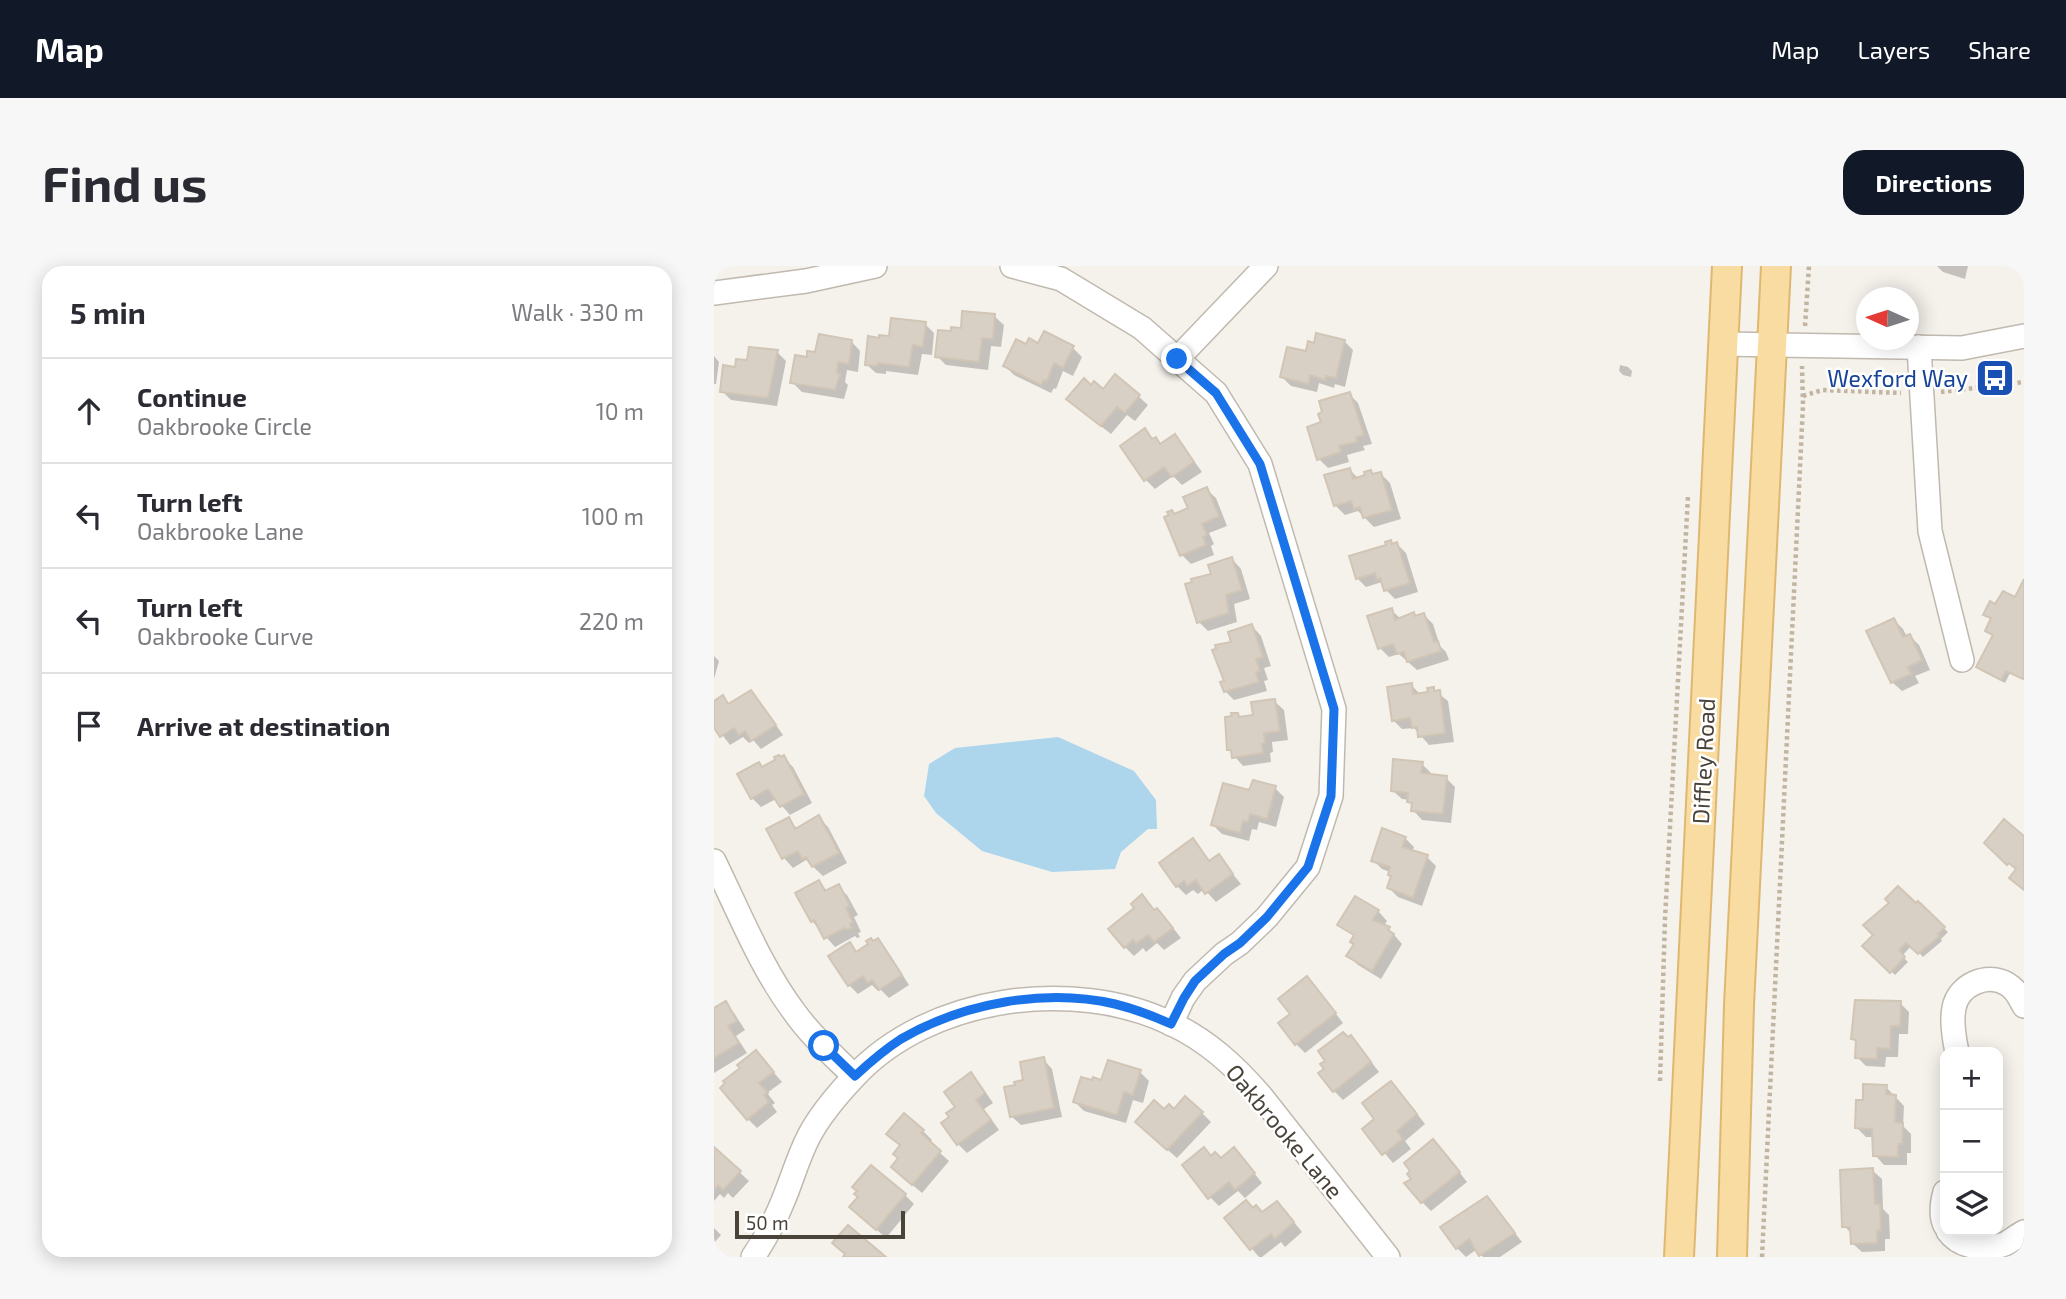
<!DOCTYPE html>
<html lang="en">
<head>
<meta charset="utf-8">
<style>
  :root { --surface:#fff; --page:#f7f7f7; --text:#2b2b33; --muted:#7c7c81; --line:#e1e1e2; --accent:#111827 }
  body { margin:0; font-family:"Exo 2",sans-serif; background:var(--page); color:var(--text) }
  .controls { position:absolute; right:21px; bottom:21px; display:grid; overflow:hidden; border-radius:14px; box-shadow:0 4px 18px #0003 }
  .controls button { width:63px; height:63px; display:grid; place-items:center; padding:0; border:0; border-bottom:2px solid var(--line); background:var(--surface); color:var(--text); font:35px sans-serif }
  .compass { position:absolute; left:1142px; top:21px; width:63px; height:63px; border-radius:50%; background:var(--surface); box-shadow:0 4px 18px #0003; rotate:273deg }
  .scale { position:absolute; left:21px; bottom:18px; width:170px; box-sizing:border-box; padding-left:7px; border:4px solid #49433a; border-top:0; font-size:19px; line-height:24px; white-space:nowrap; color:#49433a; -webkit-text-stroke:5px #fff; paint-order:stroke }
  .stop { position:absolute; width:21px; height:21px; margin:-16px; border:5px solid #1a73e8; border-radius:50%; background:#fff }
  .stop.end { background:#1a73e8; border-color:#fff; box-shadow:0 2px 7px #0008 }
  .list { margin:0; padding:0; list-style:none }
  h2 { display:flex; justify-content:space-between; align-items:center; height:91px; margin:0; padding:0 28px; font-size:30px }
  h2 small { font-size:23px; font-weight:400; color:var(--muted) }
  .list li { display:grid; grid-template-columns:46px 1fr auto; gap:21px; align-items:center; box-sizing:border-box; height:105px; padding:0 28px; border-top:2px solid var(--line) }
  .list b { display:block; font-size:26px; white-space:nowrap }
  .list p { margin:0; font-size:23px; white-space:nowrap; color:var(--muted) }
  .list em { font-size:23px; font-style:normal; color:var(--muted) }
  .icon { flex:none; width:38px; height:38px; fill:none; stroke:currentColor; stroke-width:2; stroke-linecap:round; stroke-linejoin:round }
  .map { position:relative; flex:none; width:1310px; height:991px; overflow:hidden; border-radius:21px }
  header { display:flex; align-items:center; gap:42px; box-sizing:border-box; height:98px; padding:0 35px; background:var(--accent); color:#fff }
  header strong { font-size:33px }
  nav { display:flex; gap:38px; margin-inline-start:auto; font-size:24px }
  .intro { display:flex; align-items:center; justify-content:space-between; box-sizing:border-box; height:168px; padding:0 42px }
  h1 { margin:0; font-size:49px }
  .button { padding:18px 32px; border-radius:21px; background:var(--accent); color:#fff; font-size:24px; font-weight:700 }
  main { display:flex; gap:42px; padding:0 42px }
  aside { flex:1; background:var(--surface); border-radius:21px; box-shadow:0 4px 18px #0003 }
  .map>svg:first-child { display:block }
  .water { fill:#add6ed }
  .shadow { fill:#0003 }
  .building { fill:#d9d0c5; stroke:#d1c5b5; stroke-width:2 }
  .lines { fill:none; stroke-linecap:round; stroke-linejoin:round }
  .minor-casing { stroke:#c0b9af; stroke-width:26 }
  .major-casing { stroke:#deb871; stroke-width:32 }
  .path { stroke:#c1b4a1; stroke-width:4.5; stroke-dasharray:3.5 3.5; stroke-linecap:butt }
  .minor { stroke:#fff; stroke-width:23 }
  .major { stroke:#f9dca2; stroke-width:28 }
  .route { stroke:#1a73e8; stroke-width:9 }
  .labels { text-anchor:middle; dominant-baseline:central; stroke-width:5; stroke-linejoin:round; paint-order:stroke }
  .transit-label { font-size:23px; fill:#164399; stroke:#fff; text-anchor:end }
  .street-label { font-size:23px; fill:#49433a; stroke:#fff }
</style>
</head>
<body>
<header>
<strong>Map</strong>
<nav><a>Map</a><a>Layers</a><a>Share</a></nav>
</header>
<div class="intro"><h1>Find us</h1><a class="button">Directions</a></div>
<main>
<aside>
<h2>5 min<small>Walk · 330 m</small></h2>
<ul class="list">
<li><svg class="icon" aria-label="ahead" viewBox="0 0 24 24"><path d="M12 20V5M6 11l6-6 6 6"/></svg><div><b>Continue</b><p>Oakbrooke Circle</p></div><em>10 m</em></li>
<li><svg class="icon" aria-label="left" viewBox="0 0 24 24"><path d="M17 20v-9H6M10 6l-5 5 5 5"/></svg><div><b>Turn left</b><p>Oakbrooke Lane</p></div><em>100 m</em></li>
<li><svg class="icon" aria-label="left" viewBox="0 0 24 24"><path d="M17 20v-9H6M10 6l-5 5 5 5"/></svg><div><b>Turn left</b><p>Oakbrooke Curve</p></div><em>220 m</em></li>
<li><svg class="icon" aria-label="arrive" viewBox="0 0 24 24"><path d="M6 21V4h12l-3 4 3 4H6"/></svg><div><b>Arrive at destination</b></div></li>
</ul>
</aside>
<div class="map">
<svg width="1310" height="991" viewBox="0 0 1310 991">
  <rect width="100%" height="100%" fill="#f5f2ec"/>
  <!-- water -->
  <polygon class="water" points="344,471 420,505 442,534 443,563 434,563 407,586 401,603 338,606 268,585 222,547 210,530 215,498 241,482"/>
  <!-- shadow -->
  <g class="shadow">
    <polygon points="1223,0 1254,0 1251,13 1229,6"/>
    <polygon points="280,50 290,59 287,81 277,80 274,104 232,99 223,90 238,67"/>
    <polygon points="211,58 220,67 218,89 208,88 204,109 172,105 172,108 162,107 152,98 177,72"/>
    <polygon points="137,75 146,85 144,106 133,104 131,116 134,119 130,133 88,126 78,116 94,93"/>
    <polygon points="630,75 639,84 631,121 621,118 620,122 605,117 603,126 577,120 568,111 593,87"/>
    <polygon points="325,79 359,82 368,91 359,110 349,105 342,123 340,122 337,127 300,109 291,100"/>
    <polygon points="63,86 72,95 63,140 17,134 8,125 23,103"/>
    <polygon points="0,90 5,96 2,118 0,118"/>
    <polygon points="906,99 914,101 918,105 917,111 909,109 905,105"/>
    <polygon points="402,110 434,139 421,155 413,149 397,168 364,142 377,121 389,125"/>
    <polygon points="635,128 644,137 658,178 649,180 651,184 633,189 635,196 614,202 605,193 609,158"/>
    <polygon points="430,165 447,180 460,171 469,180 488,206 468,219 459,210 441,223 432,214"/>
    <polygon points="636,204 645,213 653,210 656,206 660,209 666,207 676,217 687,253 660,261 644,245 631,249 621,239"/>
    <polygon points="492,223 502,232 513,260 495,267 500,278 497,280 500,289 477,298 468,289 462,250 477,243"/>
    <polygon points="676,276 680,279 683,278 692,287 704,326 681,333 672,324 668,316 652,321 643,312 675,280"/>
    <polygon points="518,293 527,303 536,333 520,338 523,356 494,365 485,356 499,309"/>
    <polygon points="1310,317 1310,414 1296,407 1291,417 1268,405 1264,401 1280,370 1273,364 1278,354 1271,348 1282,341 1301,333"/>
    <polygon points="677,344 687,353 710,349 719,358 726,380 732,386 735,394 703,404 685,388 675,391 666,382"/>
    <polygon points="1180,354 1189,363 1193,371 1196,370 1205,379 1216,404 1201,410 1205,417 1188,425 1178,416"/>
    <polygon points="538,360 547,370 557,400 550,402 554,414 550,415 553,425 520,434 511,425 519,378"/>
    <polygon points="0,390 5,395 0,413"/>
    <polygon points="697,419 707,429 716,428 719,423 734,435 740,476 715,479 700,462 688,463 679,454"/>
    <polygon points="36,426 45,435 69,469 47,483 39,474 35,477 29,471 16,479 0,458 0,437 9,432 16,439"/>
    <polygon points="560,435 570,444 574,474 558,476 559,486 556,487 557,496 529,500 515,484 523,448 527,452 541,450"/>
    <polygon points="70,492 79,501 98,537 76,549 62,533 47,541 38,532 49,502"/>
    <polygon points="708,498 717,507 717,510 732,512 741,521 737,557 708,554 699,544 699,540 695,534 688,533 678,524"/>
    <polygon points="561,522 570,531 562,561 545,556 543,564 538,563 535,575 508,568 499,559 537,527"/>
    <polygon points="105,552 114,561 133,597 109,610 92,594 79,602 70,592 55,564 74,554 84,563"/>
    <polygon points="691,572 700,581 698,586 713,591 722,600 708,640 684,631 675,622 678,612 676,609 676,606 668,603 659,594"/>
    <polygon points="479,575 497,596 504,590 527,618 502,636 490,623 484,628 479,624 472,629 463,620"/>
    <polygon points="105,616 114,626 124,620 133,629 144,649 140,651 147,666 144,667 146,671 143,672 141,670 121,681 98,655"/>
    <polygon points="428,631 441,645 443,644 452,653 467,672 450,684 443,677 432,686 429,682 420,690 411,681"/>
    <polygon points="1204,637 1234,666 1227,673 1228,675 1209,691 1198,679 1188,690 1194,696 1181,709 1151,680"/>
    <polygon points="664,645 673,655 669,661 675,663 688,678 667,713 644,699 635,690 641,678 641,671 626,659"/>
    <polygon points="163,674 172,683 195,719 175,732 167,724 164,725 158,719 144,728 135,719 136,678 144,687"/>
    <polygon points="602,722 629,757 591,787 582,778 579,748"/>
    <polygon points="1186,737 1195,746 1194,768 1185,768 1184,791 1172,791 1171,801 1152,800 1143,791 1144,777 1139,773"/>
    <polygon points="11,738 20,747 31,764 22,770 33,787 0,807 0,745"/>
    <polygon points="646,781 665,806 629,834 620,825"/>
    <polygon points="42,786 68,816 53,827 61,837 58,839 63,846 43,862 34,853 29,802"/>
    <polygon points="329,793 338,803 348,851 307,859 297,850 311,816"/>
    <polygon points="426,806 435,815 429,837 419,834 412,857 370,845 361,836 389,816"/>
    <polygon points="257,809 266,818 279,837 270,843 285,864 253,887 244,878 237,851"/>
    <polygon points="1172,821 1190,840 1189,860 1197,868 1197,887 1193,887 1193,899 1170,899 1161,889 1160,871 1152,871 1143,862 1150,836"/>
    <polygon points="686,826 711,858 691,875 697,883 679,897 650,863 663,853"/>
    <polygon points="450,845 488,847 497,856 463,892 432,865"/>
    <polygon points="209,865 218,874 215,877 235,895 208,927 188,910 186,892 188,880"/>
    <polygon points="0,883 35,915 19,932 14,927 10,932 6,928 0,935"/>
    <polygon points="728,884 753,916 717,945 708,936"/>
    <polygon points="498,891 507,894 529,893 548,917 531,932 524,925 505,940 496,931"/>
    <polygon points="1158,904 1168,913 1169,943 1175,949 1176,973 1171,973 1171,985 1148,986 1138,977 1138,968 1130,960"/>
    <polygon points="191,929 200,938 172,972 147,950"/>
    <polygon points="773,932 808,976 786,991 769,991 763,983 752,991 743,982"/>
    <polygon points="540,944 549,948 572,946 588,966 571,981 567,976 548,991 545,991 512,952"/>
    <polygon points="0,962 7,969 0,977"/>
  </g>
  <!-- building -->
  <g class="building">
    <polygon points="248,45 281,48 279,73 268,72 265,96 221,91 224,64 237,65 237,61 247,62"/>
    <polygon points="177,52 212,56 209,81 199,79 195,101 164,97 163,100 151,99 154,70 165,72 165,69 175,70"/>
    <polygon points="330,65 360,80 349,102 340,97 333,115 330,114 327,119 289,100 302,73 312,78 315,72 324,77"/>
    <polygon points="602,67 631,74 622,112 612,110 611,114 596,109 595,118 566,111 573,81 592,85 594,75 600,77"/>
    <polygon points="105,68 138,74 135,98 124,96 123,107 126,108 121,124 76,117 81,89 93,91 93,85 101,86"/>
    <polygon points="35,81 64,84 54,132 6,126 9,99 21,101 22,93 33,94"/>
    <polygon points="401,108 426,129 411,147 403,141 387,160 352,133 370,112 377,119 380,115 389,123"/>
    <polygon points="636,126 650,169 642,171 643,176 625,180 627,186 603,194 593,161 607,156 604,148 608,146 605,135"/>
    <polygon points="431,162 438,173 442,171 446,178 461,168 480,196 458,211 450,201 430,215 406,180"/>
    <polygon points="636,202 639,213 651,209 650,206 657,204 658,208 667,206 678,244 649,252 646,241 640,244 637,235 620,240 610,209"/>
    <polygon points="493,221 505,250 488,258 493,269 489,271 492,279 466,290 450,251 455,249 453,246 458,244 460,248 474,242 469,231"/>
    <polygon points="677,274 678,278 683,276 696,317 670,325 666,312 663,314 661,307 642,313 635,290 672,279 671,276"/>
    <polygon points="518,291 528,324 512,329 515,347 483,357 471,318 478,316 477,313 497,308 494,299"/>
    <polygon points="1310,313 1310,411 1309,413 1292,405 1287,414 1262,401 1279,369 1271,365 1277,352 1269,349 1276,335 1281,338 1289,325 1301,331"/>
    <polygon points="678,342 681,354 700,346 701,350 710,347 720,376 724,375 727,385 693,396 690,386 683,388 679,378 664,383 653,350"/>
    <polygon points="1180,352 1189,371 1196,368 1208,394 1194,401 1197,408 1177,417 1152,365"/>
    <polygon points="538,358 549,391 542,393 546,405 542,406 545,416 510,426 506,416 510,415 498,384 502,383 501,379 517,376 514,366"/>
    <polygon points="698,417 699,428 714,426 713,422 720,421 720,425 726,424 731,467 704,471 703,461 698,462 696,452 678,455 673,421"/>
    <polygon points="37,424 62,459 37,475 31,465 25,469 20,462 6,471 0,462 0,435 9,429 14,438"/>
    <polygon points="561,433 566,465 550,467 551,477 548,478 549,487 518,492 517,484 513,484 511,451 518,450 517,447 524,447 525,451 539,449 537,436"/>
    <polygon points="65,489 67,491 70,489 90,528 66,541 54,523 37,533 23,508 45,496 48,501 61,494 60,491"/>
    <polygon points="679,493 709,496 707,507 733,510 729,548 697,545 698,537 693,536 694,527 677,525"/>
    <polygon points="539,514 562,520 553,553 536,548 534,556 529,555 526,567 497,559 509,517 535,524"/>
    <polygon points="105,549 125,587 98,601 92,591 88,593 84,585 68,593 52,563 75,551 81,563"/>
    <polygon points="1290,553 1310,570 1310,624 1295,612 1302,603 1295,597 1293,599 1270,577"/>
    <polygon points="668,562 692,571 688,581 714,589 699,632 673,622 677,610 674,609 676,601 657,595"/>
    <polygon points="479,572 495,595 505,588 519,608 491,628 482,614 473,620 470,615 462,621 445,597"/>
    <polygon points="105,614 111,625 125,618 136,640 132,642 139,656 136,658 138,662 133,664 131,662 110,673 100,654 97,656 81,627"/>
    <polygon points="1184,620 1202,637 1204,635 1231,661 1224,668 1226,670 1204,688 1192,677 1185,684 1191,691 1176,707 1148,680 1159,669 1149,659 1175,637 1171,633"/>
    <polygon points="428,628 440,644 443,642 459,662 440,676 434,669 422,678 419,674 410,682 394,663 420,642 417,638"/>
    <polygon points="641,630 665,644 659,654 676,661 674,664 680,668 658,705 632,690 640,678 636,676 640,669 623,659"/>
    <polygon points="157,672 159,675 164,672 188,709 165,724 158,714 154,717 149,710 134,720 114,690 136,676 142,686 154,678 152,675"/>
    <polygon points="593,710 622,747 581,779 564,757 576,748 564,733"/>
    <polygon points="1141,734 1187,735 1186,760 1177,760 1176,783 1163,782 1163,793 1141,792 1142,774 1137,773"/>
    <polygon points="12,735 23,755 14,760 25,777 0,792 0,742"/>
    <polygon points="629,766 634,771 637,769 657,796 619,826 604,807 610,803 606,798 611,795 604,785"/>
    <polygon points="42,784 60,806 45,817 54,827 50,829 55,836 33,854 6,822 11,817 9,815 26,802 23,799"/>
    <polygon points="330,791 340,842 296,851 290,821 301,819 300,816 309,814 306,796"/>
    <polygon points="394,794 427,804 419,829 410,826 403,849 359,836 367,811 378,814 379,811 387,814"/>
    <polygon points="257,806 271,827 262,834 277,854 243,879 227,857 235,851 232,847 241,841 230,826"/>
    <polygon points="677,815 703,848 683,865 689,873 668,889 648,863 660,853 648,837"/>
    <polygon points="1149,818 1173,819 1172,828 1182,829 1181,856 1189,857 1188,878 1184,878 1184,891 1159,890 1158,863 1141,862 1142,834 1149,834"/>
    <polygon points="471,830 489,846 453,884 421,856 440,834 450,843 455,838 460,843"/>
    <polygon points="190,847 210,864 207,867 227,885 198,919 177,901 184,892 179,888 186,879 172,868"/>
    <polygon points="719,873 746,906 707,937 690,917 697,913 693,908 696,905 690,897"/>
    <polygon points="0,881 27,905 9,924 4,919 0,924"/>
    <polygon points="490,881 497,890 501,886 507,892 520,881 541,907 521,924 515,916 494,933 468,899"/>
    <polygon points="157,899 192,928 162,964 135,941 144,931 140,928 143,925 138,921"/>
    <polygon points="1159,902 1161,938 1166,938 1167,964 1163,965 1163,977 1137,978 1136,961 1128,961 1126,904"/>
    <polygon points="773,930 801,967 765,990 755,973 742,983 726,961"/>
    <polygon points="532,934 539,942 542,939 548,946 563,935 580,956 561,973 557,968 536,984 510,952"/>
    <polygon points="134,959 172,991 129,991 131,988 118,977"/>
  </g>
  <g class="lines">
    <!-- minor casing -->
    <g class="minor-casing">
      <g id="minor">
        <polyline points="298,0 347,13 428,62 502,127 546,198 620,443 617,530 594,601 553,651 526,677 510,688 481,715 469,732 457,758"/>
        <polyline points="0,27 92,15 161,0"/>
        <polyline points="1009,78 1248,82 1310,70"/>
        <polyline points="1205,81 1216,265 1248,394"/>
        <polyline points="463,93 552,0"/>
        <path d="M0,595C25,646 47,702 81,747C98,771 120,790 140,810"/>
        <path d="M1243,786C1240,772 1237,756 1240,742C1244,719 1273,706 1293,718C1302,723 1305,731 1310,740"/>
        <path d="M1231,926C1228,937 1226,949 1231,959"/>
        <path d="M1234,965C1246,982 1272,985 1291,978C1297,975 1304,969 1310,966"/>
        <path d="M39,991C51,973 61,955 69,935C78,914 84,891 95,870C106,849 123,829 140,811C215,730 359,711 456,757C493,774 521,800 547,830L674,991"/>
      </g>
    </g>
    <!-- major casing -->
    <g class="major-casing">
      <g id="major">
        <polyline points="965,991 1013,0"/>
        <polyline points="1018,991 1025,739 1062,0"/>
      </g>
    </g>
    <!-- path -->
    <g class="path">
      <polyline points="1091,60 1095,0"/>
      <polyline points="1227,126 1310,116"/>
      <polyline points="1089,130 1108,124 1187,127"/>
      <polyline points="946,815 951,653 974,230"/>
      <polyline points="1048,991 1089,139 1088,100"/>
    </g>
    <!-- minor -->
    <use href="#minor" class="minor"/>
    <!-- major -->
    <use href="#major" class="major"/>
  </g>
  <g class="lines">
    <!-- route -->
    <path class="route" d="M110,780L141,810C155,797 170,784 187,773C249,737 331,722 401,738C421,743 439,750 457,758L470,732L481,715L510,688L526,677L553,651L594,601L617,530L620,443L546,198L502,127L463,93"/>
  </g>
  <!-- icons -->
  <defs>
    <g id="bus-square" transform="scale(2.0125)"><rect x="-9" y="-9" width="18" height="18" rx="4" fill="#1a4fb4" stroke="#fff"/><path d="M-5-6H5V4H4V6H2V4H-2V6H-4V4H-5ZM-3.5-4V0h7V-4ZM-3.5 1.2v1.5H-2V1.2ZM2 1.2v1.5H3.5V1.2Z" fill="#fff"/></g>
  </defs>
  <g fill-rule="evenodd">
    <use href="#bus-square" x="1281" y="112"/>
  </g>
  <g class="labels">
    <!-- transit labels -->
    <g class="transit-label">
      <text x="1254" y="112">Wexford Way</text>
    </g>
    <!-- street labels -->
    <g class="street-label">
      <text transform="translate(989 495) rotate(-87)">Diffley Road</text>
      <text transform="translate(571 865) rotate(50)">Oakbrooke Lane</text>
    </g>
  </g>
</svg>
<div class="controls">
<button>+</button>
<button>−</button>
<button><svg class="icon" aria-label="layers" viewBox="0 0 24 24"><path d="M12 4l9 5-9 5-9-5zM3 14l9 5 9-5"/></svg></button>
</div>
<svg class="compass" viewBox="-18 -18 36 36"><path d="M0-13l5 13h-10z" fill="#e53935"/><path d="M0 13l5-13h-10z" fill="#7c7c81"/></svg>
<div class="scale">50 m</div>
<div class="stop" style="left:110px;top:780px"></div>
<div class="stop end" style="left:463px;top:93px"></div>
</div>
</main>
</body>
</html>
